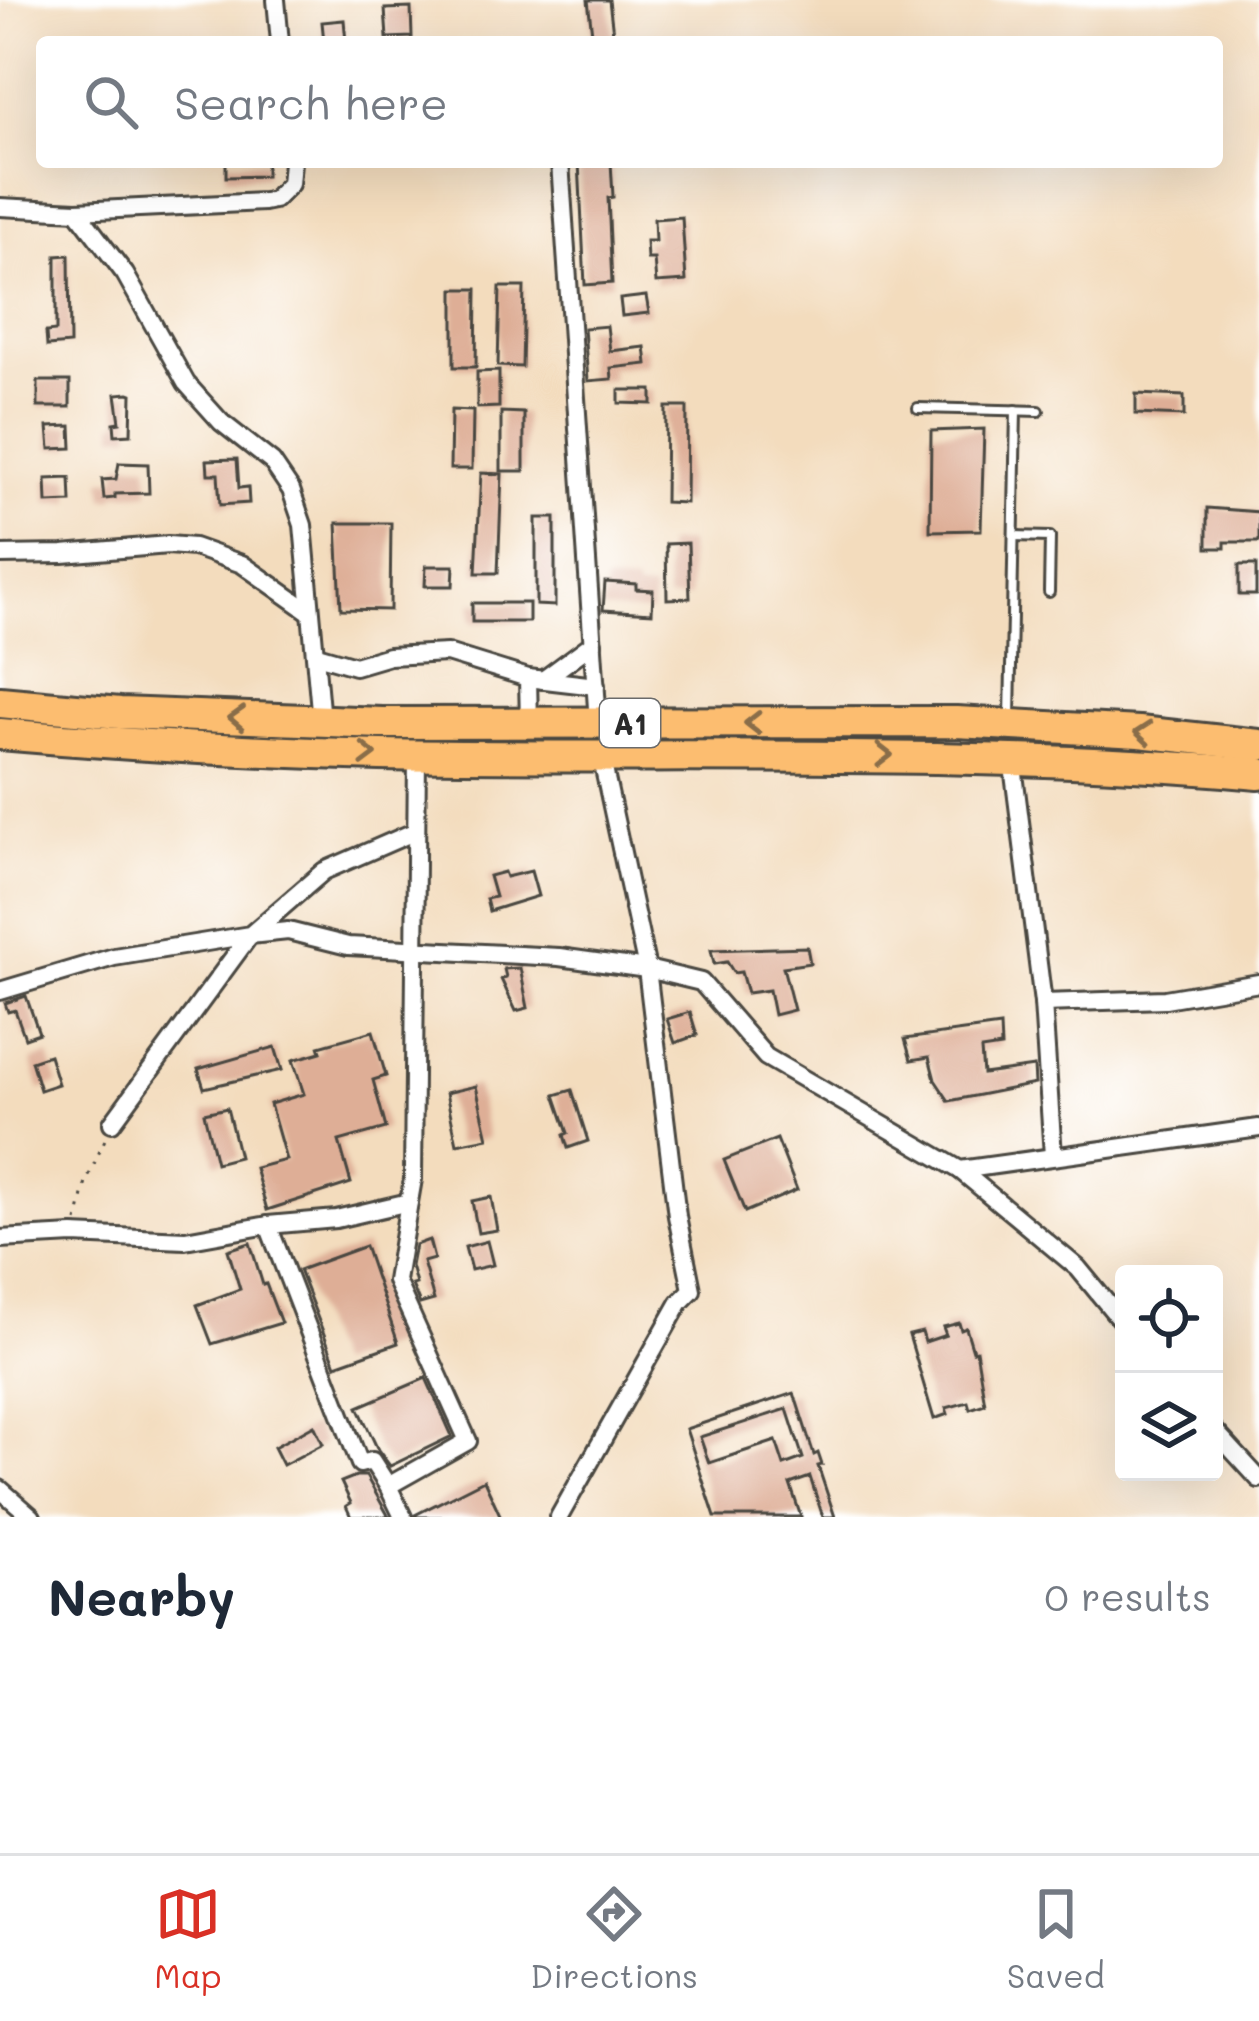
<!DOCTYPE html>
<html lang="en">
<head>
<meta charset="utf-8">
<style>
  :root { --surface:#fff; --page:#f6f6f7; --text:#1f2937; --muted:#747a83; --line:#e0e1e3; --accent:#d93025 }
  body { margin:0; font-family:Mali,sans-serif; background:var(--page); color:var(--text) }
  .controls { position:absolute; right:36px; bottom:36px; display:grid; overflow:hidden; border-radius:12px; box-shadow:0 12px 48px #0002 }
  .controls button { width:108px; height:108px; display:grid; place-items:center; padding:0; border:0; border-bottom:3px solid var(--line); background:var(--surface); color:var(--text); font:60px sans-serif }
  .list { margin:0; padding:0; list-style:none }
  h2 { display:flex; justify-content:space-between; align-items:center; height:156px; margin:0; padding:0 48px; font-size:51px }
  h2 small { font-size:39px; font-weight:400; color:var(--muted) }
  .icon { flex:none; width:66px; height:66px; fill:none; stroke:currentColor; stroke-width:2; stroke-linecap:round; stroke-linejoin:round }
  .map { position:relative; flex:none; width:1259px; height:1517px; overflow:hidden }
  .search { position:absolute; background:var(--surface); box-shadow:0 12px 48px #0002; left:36px; right:36px; top:36px; height:132px; display:flex; align-items:center; gap:30px; box-sizing:border-box; padding:0 42px; border-radius:12px; color:var(--muted); font-size:45px }
  .sheet { height:336px; background:var(--surface) }
  nav { display:flex; justify-content:space-around; align-items:center; box-sizing:border-box; height:168px; border-top:3px solid var(--line); background:var(--surface); font-size:33px; color:var(--muted) }
  nav a { display:grid; justify-items:center; gap:6px }
  nav .on { color:var(--accent) }
  .map>svg:first-child { display:block }
  .building { fill:#deae96; fill-rule:evenodd }
  .lines { fill:none; stroke-linecap:round; stroke-linejoin:round }
  .lane-casing { stroke:#494641; stroke-width:14 }
  .street-casing { stroke:#494641; stroke-width:22 }
  .highway-casing { stroke:#494641; stroke-width:36 }
  .path { stroke:#494641; stroke-width:3; stroke-dasharray:3 9; stroke-linecap:butt }
  .lane { stroke:#fff; stroke-width:8 }
  .street { stroke:#fff; stroke-width:16 }
  .highway { stroke:#fcbd6f; stroke-width:30 }
  .oneway { stroke:#896d4a }
  .labels { text-anchor:middle; dominant-baseline:central; stroke-width:9; stroke-linejoin:round; paint-order:stroke }
  .shield { fill:#fff; stroke:#6b6b6b; stroke-width:3 }
  .shield-label { font-size:30px; font-weight:bold; fill:#2b2b2b }
</style>
</head>
<body>
<div class="map">
<svg width="1259" height="1517" viewBox="0 0 1259 1517">
  <rect width="100%" height="100%" fill="#fff"/>
  <filter id="ink" filterUnits="userSpaceOnUse"><feTurbulence type="fractalNoise" baseFrequency=".00833" numOctaves="2"/><feDisplacementMap in="SourceGraphic" scale="24" xChannelSelector="R" yChannelSelector="G"/><feConvolveMatrix kernelMatrix="1 2 1 2 8 2 1 2 1" color-interpolation-filters="sRGB"/></filter>
  <filter id="wash" filterUnits="userSpaceOnUse"><feTurbulence type="fractalNoise" baseFrequency=".004" numOctaves="4" result="noise"/><feDisplacementMap in="SourceGraphic" scale="48" xChannelSelector="R" yChannelSelector="G"/><feGaussianBlur stdDeviation="2.7" result="paint"/><feColorMatrix in="noise" values="0 0 0 0 0 0 0 0 0 0 0 0 0 0 0 0 0 1.4 0 .05"/><feComposite in="paint" operator="in"/></filter>
  <g filter="url(#wash)">
    <rect width="100%" height="100%" fill="#f3dcbd"/>
    <g id="blocks">
      <!-- building -->
      <g class="building">
        <polygon points="588,0 609,0 614,42 593,42"/>
        <polygon points="411,8 412,37 387,38 385,9"/>
        <polygon points="344,20 346,42 324,42 322,22"/>
        <polygon points="226,162 266,162 266,176 226,177"/>
        <polygon points="579,162 611,162 613,197 608,198 612,283 585,285"/>
        <polygon points="682,217 686,281 656,283 654,259 647,259 646,241 655,241 654,219"/>
        <polygon points="69,255 70,344 47,346 46,332 56,331 56,256"/>
        <polygon points="500,287 524,287 522,367 498,366"/>
        <polygon points="454,289 477,289 476,367 454,367"/>
        <polygon points="646,296 649,313 622,316 620,299"/>
        <polygon points="607,326 610,351 645,347 647,364 611,368 612,379 588,381 584,328"/>
        <polygon points="499,371 499,407 477,408 477,372"/>
        <rect x="38" y="381" width="32" height="26"/>
        <polygon points="619,390 652,390 652,404 619,403"/>
        <polygon points="129,393 132,394 131,434 115,435 114,423 120,422 116,394"/>
        <polygon points="1136,394 1184,396 1184,416 1136,414"/>
        <polygon points="666,407 687,407 686,503 665,502"/>
        <polygon points="451,410 473,411 472,469 450,469"/>
        <polygon points="501,412 524,413 524,471 501,471"/>
        <polygon points="71,426 72,448 50,449 48,427"/>
        <polygon points="984,429 981,530 930,531 931,431"/>
        <polygon points="237,459 239,488 248,487 249,503 220,505 218,474 208,474 207,460"/>
        <polygon points="119,463 148,464 149,493 115,494 115,498 104,499 102,480 116,479"/>
        <polygon points="481,473 502,474 498,573 476,573"/>
        <polygon points="70,478 71,502 47,503 46,479"/>
        <polygon points="1207,508 1259,512 1259,542 1225,542 1225,548 1207,548"/>
        <polygon points="536,518 555,518 555,606 536,605"/>
        <polygon points="337,523 391,523 390,610 341,609"/>
        <polygon points="688,543 690,598 667,599 666,544"/>
        <rect x="1239" y="565" width="17" height="30"/>
        <polygon points="426,566 454,566 453,586 425,586"/>
        <polygon points="605,582 636,584 636,589 653,590 652,613 603,610"/>
        <rect x="472" y="603" width="57" height="19"/>
        <polygon points="531,871 538,896 489,911 486,899 495,897 489,876 504,872 506,877"/>
        <polygon points="807,947 810,963 783,967 794,1010 774,1015 769,990 747,993 741,972 734,973 727,962 714,964 711,950"/>
        <polygon points="520,968 528,1008 516,1011 501,979 506,977 504,969"/>
        <polygon points="26,996 39,1033 25,1038 15,1010 8,1012 5,1003"/>
        <polygon points="690,1012 697,1035 675,1043 667,1019"/>
        <polygon points="1000,1026 1001,1047 981,1050 983,1074 1034,1067 1035,1084 949,1101 935,1080 929,1057 911,1060 905,1039"/>
        <polygon points="373,1031 386,1076 373,1080 386,1128 339,1141 351,1183 267,1210 255,1168 286,1160 270,1104 304,1094 293,1060 321,1052 319,1046"/>
        <polygon points="275,1047 282,1070 204,1088 198,1069"/>
        <polygon points="49,1055 58,1084 40,1090 31,1061"/>
        <polygon points="476,1086 488,1138 457,1144 446,1093"/>
        <polygon points="572,1090 588,1141 568,1148 564,1135 568,1133 555,1095"/>
        <polygon points="227,1108 239,1157 216,1163 204,1113"/>
        <polygon points="777,1139 797,1190 745,1212 724,1160"/>
        <polygon points="491,1197 497,1230 478,1233 472,1201"/>
        <polygon points="429,1240 434,1259 423,1262 434,1300 420,1304 412,1285 416,1284 411,1266 415,1245"/>
        <polygon points="487,1241 493,1265 471,1270 465,1247"/>
        <polygon points="250,1243 263,1285 266,1284 281,1323 212,1344 197,1305 240,1289 228,1250"/>
        <polygon points="365,1246 398,1343 336,1365 299,1270"/>
        <polygon points="959,1323 961,1330 966,1328 973,1351 976,1350 985,1404 970,1409 968,1402 946,1408 948,1414 934,1419 909,1335 922,1332 925,1342 946,1335 943,1327"/>
        <polygon points="426,1378 452,1436 390,1466 378,1450 358,1407"/>
        <path d="M794,1393L814,1455L818,1453L822,1465L818,1466L835,1517H823L810,1477L790,1484L801,1517H715L686,1429ZM787,1409L803,1458L784,1465L776,1441L709,1463L700,1437Z"/>
        <polygon points="314,1425 323,1444 283,1465 274,1447"/>
        <polygon points="356,1476 366,1476 389,1517 351,1517 346,1506 351,1503 341,1482"/>
        <polygon points="484,1480 501,1517 416,1517 415,1515"/>
      </g>
    </g>
  </g>
  <g filter="url(#ink)">
    <use href="#blocks" fill-opacity="0" stroke="#494641" stroke-width="3"/>
    <g class="lines">
      <!-- lane casing -->
      <g class="lane-casing">
        <g id="lane">
          <polyline points="918,408 1039,411"/>
          <polyline points="1014,536 1050,537 1049,592"/>
          <polyline points="1010,718 1016,410"/>
        </g>
      </g>
      <!-- street casing -->
      <g class="street-casing">
        <g id="street">
          <polyline points="276,0 280,42"/>
          <polyline points="560,162 598,723"/>
          <polyline points="0,207 77,211 264,202 274,200 290,184 292,162"/>
          <polyline points="77,211 125,274 186,383 221,422 272,462 291,490 303,525 321,721"/>
          <polyline points="0,555 63,554 168,545 194,547 242,564 310,612"/>
          <polyline points="317,655 355,666 389,656 447,653 528,678 529,723"/>
          <polyline points="528,678 596,686"/>
          <polyline points="543,680 593,643"/>
          <polyline points="1012,758 1043,1003 1053,1156"/>
          <polyline points="0,991 114,957 250,935 324,871 416,831"/>
          <polyline points="1043,1003 1165,999 1259,983"/>
          <polyline points="112,1123 250,935 288,931 348,946 559,957 647,969 701,982 766,1057 960,1170 1259,1128"/>
          <polyline points="960,1170 1078,1268 1124,1324"/>
          <polyline points="268,1225 360,1464 372,1461 388,1486"/>
          <polyline points="0,1239 73,1235 185,1240 268,1225 336,1219 409,1202 413,1179 417,755"/>
          <polyline points="1214,1430 1259,1479"/>
          <polyline points="0,1489 32,1517"/>
          <polyline points="403,1517 388,1486 468,1441 396,1281 409,1202"/>
          <polyline points="559,1517 680,1302 692,1290 677,1216 647,969 601,755"/>
        </g>
      </g>
      <!-- highway casing -->
      <g class="highway-casing">
        <g id="highway">
          <polyline points="0,702 120,713 382,723 956,722 1139,732 1259,745"/>
          <path d="M0,734C127,745 253,752 380,755C674,760 966,748 1259,774"/>
        </g>
      </g>
      <!-- path -->
      <polyline class="path" points="77,1222 86,1182 107,1135"/>
      <!-- lane -->
      <use href="#lane" class="lane"/>
      <!-- street -->
      <use href="#street" class="street"/>
      <!-- highway -->
      <use href="#highway" class="highway"/>
    </g>
    <!-- one-way arrows -->
    <defs><path id="oneway-chevron" d="M-2-3.5L2.5 0L-2 3.5" fill="none" stroke-width="1.6" stroke-linecap="round" stroke-linejoin="round" transform="scale(3)"/></defs>
    <g class="oneway">
      <use href="#oneway-chevron" transform="translate(237 718) rotate(-177)"/>
      <use href="#oneway-chevron" transform="translate(753 723) rotate(-180)"/>
      <use href="#oneway-chevron" transform="translate(1143 733) rotate(-175)"/>
      <use href="#oneway-chevron" transform="translate(368 754) rotate(1)"/>
      <use href="#oneway-chevron" transform="translate(884 755)"/>
    </g>
  </g>
  <g class="labels">
    <!-- shield labels -->
    <rect class="shield" x="600" y="699" width="60" height="48" rx="9"/>
    <g class="shield-label">
      <text x="630" y="723">A1</text>
    </g>
  </g>
</svg>
<div class="controls">
<button><svg class="icon" aria-label="locate" viewBox="0 0 24 24"><circle cx="12" cy="12" r="6"/><path d="M12 2v4M12 18v4M2 12h4M18 12h4"/></svg></button>
<button><svg class="icon" aria-label="layers" viewBox="0 0 24 24"><path d="M12 4l9 5-9 5-9-5zM3 14l9 5 9-5"/></svg></button>
</div>
<div class="search"><svg class="icon" aria-label="search" viewBox="0 0 24 24"><circle cx="10" cy="10" r="6"/><path d="M15 15l6 6"/></svg>Search here</div>
</div>
<section class="sheet">
<h2>Nearby<small>0 results</small></h2>
<ul class="list">
</ul>
</section>
<nav>
<a class="on"><svg class="icon" aria-label="map" viewBox="0 0 24 24"><path d="M3 6l6-2 6 2 6-2v14l-6 2-6-2-6 2zM9 4v14M15 6v14"/></svg>Map</a>
<a><svg class="icon" aria-label="directions" viewBox="0 0 24 24"><path d="M12 3l9 9-9 9-9-9zM9 14v-3h6M13 9l2 2-2 2"/></svg>Directions</a>
<a><svg class="icon" aria-label="saved" viewBox="0 0 24 24"><path d="M7 4h10v16l-5-4-5 4z"/></svg>Saved</a>
</nav>
</body>
</html>
